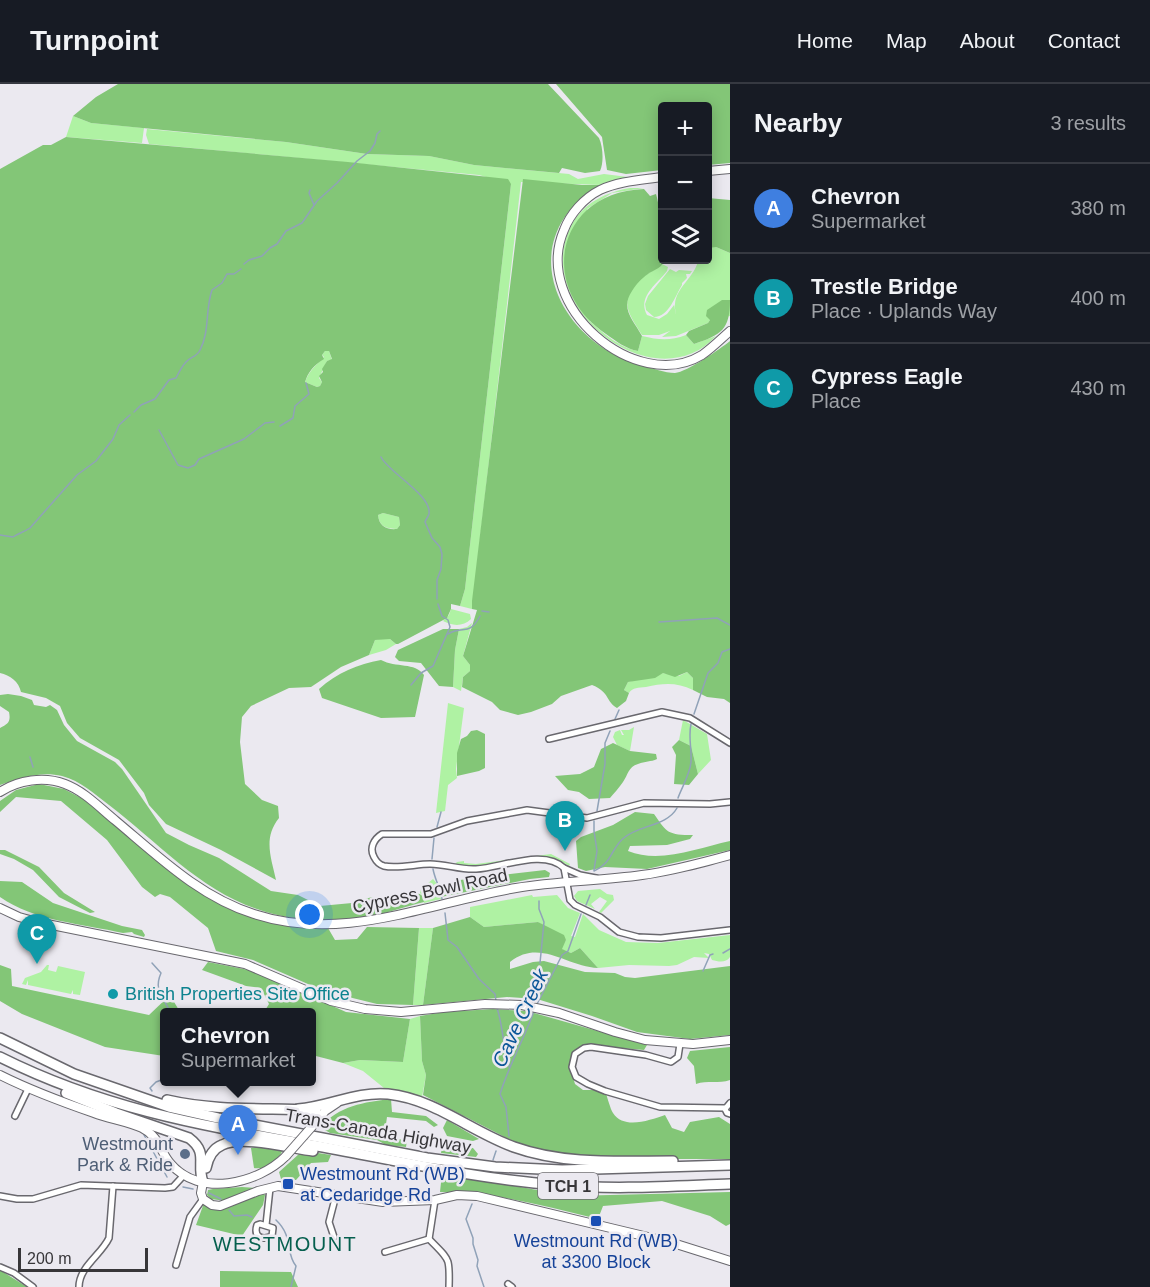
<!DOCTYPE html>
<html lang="en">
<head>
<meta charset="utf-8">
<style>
  :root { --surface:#171b24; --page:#20242c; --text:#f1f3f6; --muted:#9ea1a6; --line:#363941; --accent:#408171 }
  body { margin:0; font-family:Arial,sans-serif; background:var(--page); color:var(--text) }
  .controls { position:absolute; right:18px; top:18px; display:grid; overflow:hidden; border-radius:6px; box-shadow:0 3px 15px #0003 }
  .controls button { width:54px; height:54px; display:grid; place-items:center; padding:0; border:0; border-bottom:2px solid var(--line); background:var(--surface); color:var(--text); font:30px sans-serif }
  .scale { position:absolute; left:18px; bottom:15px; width:130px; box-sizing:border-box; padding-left:6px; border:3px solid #373639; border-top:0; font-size:16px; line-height:21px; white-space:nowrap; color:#373639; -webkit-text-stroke:4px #ebe9f0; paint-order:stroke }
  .you { position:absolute; left:310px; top:831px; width:21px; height:21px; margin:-15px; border:4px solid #fff; border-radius:50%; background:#1a73e8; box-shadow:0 0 0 9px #1a73e833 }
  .badge { display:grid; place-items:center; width:39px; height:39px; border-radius:50%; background:var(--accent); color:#fff; font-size:20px; font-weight:700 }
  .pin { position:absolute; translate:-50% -50px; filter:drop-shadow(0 2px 3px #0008) }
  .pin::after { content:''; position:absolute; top:32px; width:21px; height:18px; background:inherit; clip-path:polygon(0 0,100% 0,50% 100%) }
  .popup { position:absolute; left:160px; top:924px; width:156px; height:78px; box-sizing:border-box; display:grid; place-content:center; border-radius:6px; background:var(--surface); filter:drop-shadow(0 2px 4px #0005); font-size:20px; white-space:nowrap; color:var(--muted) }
  .popup b { font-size:22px; color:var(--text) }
  .popup::after { content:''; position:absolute; left:50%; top:100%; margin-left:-12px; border:12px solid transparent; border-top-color:var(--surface) }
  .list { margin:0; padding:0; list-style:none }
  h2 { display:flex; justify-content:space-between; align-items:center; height:78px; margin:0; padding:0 24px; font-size:26px }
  h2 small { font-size:20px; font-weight:400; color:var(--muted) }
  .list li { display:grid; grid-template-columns:39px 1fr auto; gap:18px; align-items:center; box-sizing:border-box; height:90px; padding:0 24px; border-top:2px solid var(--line) }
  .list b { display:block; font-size:22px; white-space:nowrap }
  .list p { margin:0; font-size:20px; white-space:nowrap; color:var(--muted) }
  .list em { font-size:20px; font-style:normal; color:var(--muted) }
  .icon { flex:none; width:33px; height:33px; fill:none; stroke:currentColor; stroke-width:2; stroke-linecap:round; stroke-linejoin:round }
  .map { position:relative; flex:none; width:730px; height:1203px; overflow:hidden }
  header { display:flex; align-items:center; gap:36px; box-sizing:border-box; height:84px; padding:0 30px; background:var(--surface); border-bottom:2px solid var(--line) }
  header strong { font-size:28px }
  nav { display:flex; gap:33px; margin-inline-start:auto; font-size:21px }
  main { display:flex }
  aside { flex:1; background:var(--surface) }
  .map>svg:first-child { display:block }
  .green { fill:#aff2a3 }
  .forest { fill:#83c677; fill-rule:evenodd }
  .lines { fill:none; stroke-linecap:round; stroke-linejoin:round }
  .stream { stroke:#90a2b8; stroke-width:1.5 }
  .street-casing { stroke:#69686e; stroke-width:8 }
  .secondary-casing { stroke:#69686e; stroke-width:10 }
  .highway-casing { stroke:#69686e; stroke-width:12 }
  .street { stroke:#fff; stroke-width:5 }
  .secondary { stroke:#fff; stroke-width:8 }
  .highway { stroke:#fff; stroke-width:9 }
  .secondary-bridge-casing { stroke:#69686e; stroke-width:10; stroke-linecap:butt }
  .secondary-bridge { stroke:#fff; stroke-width:8 }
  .culture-dot { fill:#0f9aa8; stroke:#ebe9f0; stroke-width:2 }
  .service-dot { fill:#5c6f8a; stroke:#ebe9f0; stroke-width:2 }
  .transit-dot { fill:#1a4fb4; stroke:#ebe9f0; stroke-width:2 }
  .labels { text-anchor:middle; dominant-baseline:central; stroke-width:5; stroke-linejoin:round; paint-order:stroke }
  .shield { fill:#ebe9f0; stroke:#6d6c70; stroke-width:1.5 }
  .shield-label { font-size:16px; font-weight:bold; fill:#373639 }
  .street-label { font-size:18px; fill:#373639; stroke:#ebe9f0 }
  .culture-label { font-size:18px; fill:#0d838f; stroke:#ebe9f0; text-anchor:start }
  .service-label { font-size:18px; fill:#4e5e75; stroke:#ebe9f0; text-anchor:end }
  .transit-label { font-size:18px; fill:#164399; stroke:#ebe9f0; text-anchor:start }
  .water-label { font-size:20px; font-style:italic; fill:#0a5698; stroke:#ebe9f0 }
  .neighbourhood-label { font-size:20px; letter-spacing:1.5px; fill:#055f4e; stroke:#ebe9f0 }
</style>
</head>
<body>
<header>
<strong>Turnpoint</strong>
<nav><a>Home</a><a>Map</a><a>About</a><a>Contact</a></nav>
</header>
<main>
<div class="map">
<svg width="730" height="1203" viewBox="0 0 730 1203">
  <rect width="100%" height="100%" fill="#ebe9f0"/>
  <!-- green -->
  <g class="green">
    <polygon points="73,32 91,39 144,44 142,59 66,53"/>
    <polygon points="147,45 286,58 367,70 429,72 474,81 569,90 578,95 604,90 628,93 600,101 521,98 472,525 460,522 465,505 511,100 479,91 149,60 146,51"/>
    <path d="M630,104H644L612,109L587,125L590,237C603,249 620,264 638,267L642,252C659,256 670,257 686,251L694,260L716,252C655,319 530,224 571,142C583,119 606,108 630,104Z"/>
    <path d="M710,163H716L730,169V232L710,236L708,239L676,252L662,253L670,247L659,251H642C629,230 618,218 639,196C645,190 656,186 662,180L668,183L667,187C657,200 637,213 647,231L659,235L667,230L674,221L676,230C676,227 674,223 675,220C676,203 696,192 698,176H708V164Z"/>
    <path d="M670,185L676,188L679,186L692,187L690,190H686L687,194L682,199V201C675,212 669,233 654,233L646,226L645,220L648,212Z"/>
    <path d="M325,267H329L332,276L327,277L319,294L322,298L320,302L317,303L305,298C309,287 315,282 324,273L322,271Z"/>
    <path d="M383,429L399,433L400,441L397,445C386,445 379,442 378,431Z"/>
    <path d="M451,525L470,530L471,535C463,543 452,542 443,537L449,531Z"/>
    <polygon points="472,539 463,572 470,581 470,587 463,593 461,607 453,603 455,566 459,545 467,543"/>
    <polygon points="379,555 390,555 396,560 386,566 369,571 375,556"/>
    <path d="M687,588L693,594V606C677,598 663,599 646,603C638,604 633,603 629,609L624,606L628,598L663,589L679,592Z"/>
    <polygon points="448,619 464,624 456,685 457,694 448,701 445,727 436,729"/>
    <polygon points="683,636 707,650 711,676 698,690 691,662 679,656"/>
    <polygon points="634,643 630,667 617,661 613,653 615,648 620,646 622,651 624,651 621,646 629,646"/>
    <path d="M551,770L570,780L569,782C541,762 508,780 478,783C470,783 462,782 454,781L457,778L464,777V779L476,780Z"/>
    <polygon points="433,795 440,803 441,815 424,819 423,812 420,809 421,805"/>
    <polygon points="600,805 607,810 613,811 614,816 601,829 599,828 607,817 600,813 591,820 595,825 577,817 574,812 578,807"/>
    <path d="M532,811L533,813L557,811L568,824L580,829L571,852L575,853L583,830L599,846L626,858L658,859L730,851V873C726,879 719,878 712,876L709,870L704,869L709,874L694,873L677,881L669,882L629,881L598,884L580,864L571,869L561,865L566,856L538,838L484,843L470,833V823Z"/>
    <polygon points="419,844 433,844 423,921 413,921"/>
    <polygon points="47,881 49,881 48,886 56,888 58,882 85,888 80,911 73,910 73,906 71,910 28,901 28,896 26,901 22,900 25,894 41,888"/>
    <polygon points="420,932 422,977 426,991 422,1013 407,1008 384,1004 363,987 343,979 360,976 403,978 410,935"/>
  </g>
  <!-- forest -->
  <g class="forest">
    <path d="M118,0H548L599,54C603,63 604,78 600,87L585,89L562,84L559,89L474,81L429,72L367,70L286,58L91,39L73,32L96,13Z"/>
    <polygon points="556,0 730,0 730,79 708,81 708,22 662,22 662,86 626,90 607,86 602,53"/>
    <path d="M66,53L348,78L508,95L511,100L465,505L460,522L451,520V525L447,534L398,560H396L390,555L375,556L369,571L341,583L311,603L289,604L251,622L242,633L240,658L245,700L262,716L278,722L279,734C263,754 271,773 276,796L221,766L166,740L149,721L144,709L119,676L80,654L67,639L60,622L46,614L21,608C19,598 10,591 0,589V85L43,61H51ZM325,267H329L332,275L327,277L322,285L323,288L319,292L322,298L320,302L317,303L305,298C308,288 314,281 324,275L322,271ZM383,429L399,433L400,441L397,445C386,446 379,442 378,431Z"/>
    <path d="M523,95L582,101H600C510,155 556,258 643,282C652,284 665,289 675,289C687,288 720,265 730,257V619L724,615L707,613L693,606V594L687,588L675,593L663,589L655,594L628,598L624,606L629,609L626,617L617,624C606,618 610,608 592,601L561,612L552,620L531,628L518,631L500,626L492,618L462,603L463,593L470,587V581L463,572L477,526L472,525V517Z"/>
    <path d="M644,105L650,112L656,110C660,123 666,168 663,179C661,184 652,187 648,190C641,195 637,199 632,207C620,225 633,235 642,252L638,267C626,265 616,257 606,250C536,203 557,108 644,105Z"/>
    <polygon points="708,114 730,116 730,169 716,163 708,164"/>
    <path d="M722,216H730C730,246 721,251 694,260L686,251L689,247L708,239L710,236L706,232L707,226Z"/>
    <polygon points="443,545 459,545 455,566 453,603 439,602 421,579 399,577 395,573 398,566"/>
    <path d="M381,576C396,584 415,578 424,591L415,633L381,634L322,614L319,605C337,589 358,580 381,576Z"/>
    <path d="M8,610L21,612L32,616L34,621L46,623L50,621L57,626L64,641L77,657L115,678L122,685L166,749L189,761L219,774L271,807L298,811L320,822L352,819L372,813L397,817L409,814L416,808L423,812L424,818C403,823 382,831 362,834C331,838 297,837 266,828C203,810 160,760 109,721C94,710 81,697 62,692C40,687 21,694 0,701V644C8,640 11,638 9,628L0,622V611Z"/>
    <polygon points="477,646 485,650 485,684 479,687 457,692 457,669 461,655 467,652 471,647"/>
    <polygon points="679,656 691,662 698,690 689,701 674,700 676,671 672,663"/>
    <path d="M613,659L630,667L656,670L657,675C651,678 645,677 638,680C628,683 628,691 623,698C619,704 614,709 610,714L589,715L579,708L568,706L555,692L580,690L594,683L601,665Z"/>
    <polygon points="39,700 64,705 83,715 173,790 226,824 328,844 335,856 357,855 367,843 419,844 413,921 377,920 324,907 253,876 216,867 208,844 170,813 160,810 155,813 142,803 107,756 61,717 16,713 0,728 0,717 16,706"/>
    <path d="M635,728L654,730C667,749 668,751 693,751L690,755L667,761L630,762L628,767C660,780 698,764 730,757V766L647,785L605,783L586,787L578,784L576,757L581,753L613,741Z"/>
    <polygon points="0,766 5,766 39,783 64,809 95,828 90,829 59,813 33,786 14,775 0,770"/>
    <polygon points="545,786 550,789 549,793 530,795 441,813 440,803 460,796"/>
    <path d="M0,797L22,798L53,819L122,842L142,846L145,851L144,853L134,850L132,848L123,849C83,840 34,837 0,813Z"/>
    <path d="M470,833L484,843L538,838L564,851L566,856L562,865L571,869L580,864L598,884C567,883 540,854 510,878V885L533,878L544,877L585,888L615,889L625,893L635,894L730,882V951L690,955L637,948L592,932L537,915L507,913L423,921L433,844Z"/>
    <polygon points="208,878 254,887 346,928 410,935 403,978 360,976 343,979 312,971 312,928 264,928 269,920 261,904 246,902 202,886"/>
    <polygon points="0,881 11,885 12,902 149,931 170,911 180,928 164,928 164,972 105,963 22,930 0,917"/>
    <path d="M493,925L527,927L647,961L644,966L599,962L577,967L570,983L575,1000L583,1006H596L606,1010C608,1015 610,1024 613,1029C624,1046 650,1036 665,1031L672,1044L684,1048L690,1038L719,1033L730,1040V1075H611L561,1072L524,1063L423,1011L426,991L422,977L420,932L444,928Z"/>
    <path d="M730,963V996C719,1000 707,996 696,1000L694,982L687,974L690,967Z"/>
    <path d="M391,1015L392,1028L426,1032L438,1041L434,1043L426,1037L387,1033L384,1054L407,1056L406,1063L386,1061L377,1056L330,1049L320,1043C339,1022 364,1018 391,1015Z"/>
    <polygon points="447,1036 479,1055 473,1057 447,1052 443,1044"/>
    <polygon points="443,1059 473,1064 478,1070 476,1073 441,1069"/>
    <path d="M256,1063L281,1065L283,1066C277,1077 266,1086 254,1084L251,1064Z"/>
    <polygon points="305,1067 331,1071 328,1078 311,1079 296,1096 281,1095 279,1088 299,1070"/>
    <path d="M442,1089L570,1112L730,1108V1140L726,1142L710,1132L662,1117L603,1122L598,1135C546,1122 494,1108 440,1108Z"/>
    <polygon points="242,1103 256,1104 226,1117 211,1115 207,1111 208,1106 213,1105"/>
    <polygon points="263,1108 265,1111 263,1121 242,1152 196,1141 204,1119 213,1124"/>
    <polygon points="0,1186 27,1203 0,1203"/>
    <polygon points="220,1187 291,1188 298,1203 220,1203"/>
  </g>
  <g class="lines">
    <!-- stream -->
    <g class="stream">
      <polyline points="310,106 309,109 314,121"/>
      <polyline points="244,180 249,176 262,172 270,164 277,160 286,147 302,139 317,117 337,99 357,77 370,67 375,59 377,50 380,47"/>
      <path d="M134,328L141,321L155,315L169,296L176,294C178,290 182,282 186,278C190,273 197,273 200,266C210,247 205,226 212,206L222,199L227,190H234L241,185"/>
      <polyline points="280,342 293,334 295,322 309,310 306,299"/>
      <polyline points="159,346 178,381 188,384 195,381 199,375 244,355 265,339 274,338"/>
      <path d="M381,373C389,389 432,411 429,430C428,433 426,435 425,438L432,454L440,463L442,470L441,485L437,496V515"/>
      <path d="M0,451L13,453C19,449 24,448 30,444L77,391L96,377L113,355L119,341L130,331"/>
      <polyline points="482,527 489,528"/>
      <polyline points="659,538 717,534 730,541"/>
      <path d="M448,550C464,540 468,554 480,532"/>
      <polyline points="411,601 421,589 433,582 450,543 448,536 442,532 438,520"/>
      <polyline points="694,630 708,589 718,579 722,568 730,565"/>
      <polyline points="615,635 619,626"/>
      <polyline points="30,673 33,683"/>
      <path d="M678,714C682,703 690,690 691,678C692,665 688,653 691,640"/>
      <polyline points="597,727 605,680 605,659 610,647"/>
      <polyline points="437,743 441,728"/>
      <polyline points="432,775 434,754"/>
      <path d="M433,785C435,796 440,803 442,815"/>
      <polyline points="594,786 597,767 594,747 594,737"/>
      <path d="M594,787C613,779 611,763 625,753C640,741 667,742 677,724"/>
      <polyline points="539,817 539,825 544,838 540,879"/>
      <polyline points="586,821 590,811"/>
      <polyline points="445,829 448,856 457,863 479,895 495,910 496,917"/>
      <polyline points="723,869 730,865"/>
      <path d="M152,879L161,889C153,907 164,913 170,928"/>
      <polyline points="703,887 710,871 713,870"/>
      <polyline points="536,922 557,881 562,871 568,867 581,830"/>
      <path d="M497,924C501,936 502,947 504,959C505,968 509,974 509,983"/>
      <polyline points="152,1007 150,1004 156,998 164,995"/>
      <polyline points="144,1051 167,1093"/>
      <path d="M509,1052L506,1023L500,1010C509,981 524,955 534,927"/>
      <polyline points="493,1076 496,1067"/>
      <polyline points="183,1103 193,1105"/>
      <polyline points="209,1109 221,1115"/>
      <polyline points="472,1120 466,1135 473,1154 473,1160 478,1176 477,1182 484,1203"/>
      <polyline points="229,1126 234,1132 247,1131 252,1133"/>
      <path d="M276,1136C294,1153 285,1169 296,1182L291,1203"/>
    </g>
    <!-- street casing -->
    <g class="street-casing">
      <g id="street">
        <polyline points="549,655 662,628 690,634 730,659"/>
        <path d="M730,718L710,720L644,719L587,734L527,726L467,737L431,750H382C374,755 369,764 374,773C376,777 380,781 384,782C398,785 416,780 430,780C446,780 460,786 476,785C501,784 544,764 564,784L570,816L575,821L600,833L619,848L638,853L661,854L730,846"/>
        <polyline points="564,784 580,791 596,794"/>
        <polyline points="680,960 678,973 671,978 646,971 591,963 584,964 575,970 572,983 576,993 588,1000 605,1007 660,1023 725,1024"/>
        <polyline points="730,1019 725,1025 727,1029 730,1030"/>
        <polyline points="15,1032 28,1005"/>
        <polyline points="0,1112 17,1115 33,1115 81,1101 165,1104 173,1103 184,1091"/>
        <path d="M260,1140L273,1144L272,1152C263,1156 253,1154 257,1141Z"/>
        <polyline points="266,1141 270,1104"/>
        <polyline points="334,1153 329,1138 336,1111"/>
        <polyline points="429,1155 435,1116"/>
        <path d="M385,1168L429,1155C449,1176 450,1172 449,1203"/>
        <polyline points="176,1181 190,1133 203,1115"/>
        <polyline points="0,1183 14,1189 33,1203"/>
        <polyline points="508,1200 512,1203"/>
        <path d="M79,1203C79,1183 101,1171 109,1154L113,1102"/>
      </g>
    </g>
    <!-- secondary casing -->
    <g class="secondary-casing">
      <g id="secondary">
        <polyline points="708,87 730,85"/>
        <path d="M662,93C642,96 619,97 600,106C584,114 570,130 564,146C531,222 636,311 702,271C712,264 721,255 730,247"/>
        <path d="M0,708C18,696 44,692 65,700C84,707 100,724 116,737C159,773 200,813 254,830C343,859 428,819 516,804C557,797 600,797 642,791C672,787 701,779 730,771"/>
        <polyline points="0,824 19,833 37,838 245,880 331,917 365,925 401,928 485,920 522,921 559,929 615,948 645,956 693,960 730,956"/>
        <path d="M0,991C30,1006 62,1018 94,1029C110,1035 127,1037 142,1044C160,1053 159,1066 170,1079C199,1114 258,1100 286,1072"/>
        <polyline points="317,1037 325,1027 337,1019"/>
        <polyline points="203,1098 201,1109 203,1115 212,1121 220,1122 258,1107 278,1102 383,1118 435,1116 457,1111 477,1112 673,1159 730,1177"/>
      </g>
    </g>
    <!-- highway casing -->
    <g class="highway-casing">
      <g id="highway">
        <polyline points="0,954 74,990 169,1023 218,1034 427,1074 495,1083 562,1086 730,1081"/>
        <path d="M0,973C104,1025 200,1041 312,1061C394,1076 475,1095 558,1101C615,1106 673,1102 730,1100"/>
        <path d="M66,1009L116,1029L189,1054C209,1069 196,1080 203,1098"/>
        <path d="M167,1016C215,1027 262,1024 310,1026L316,1028L319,1034"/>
        <path d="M298,1025C329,1023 356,1007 388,1010C435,1015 470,1047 514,1063C564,1081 620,1077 673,1077"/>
        <path d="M206,1084C208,1074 212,1065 222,1061C242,1051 290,1064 313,1067"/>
      </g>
    </g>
    <!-- street -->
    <use href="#street" class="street"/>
    <!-- secondary -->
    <use href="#secondary" class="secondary"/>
    <!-- highway -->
    <use href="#highway" class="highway"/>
    <!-- secondary-bridge casing -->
    <g class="secondary-bridge-casing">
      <polyline id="secondary-bridge" points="286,1072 316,1038"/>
    </g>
    <!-- secondary-bridge -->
    <use href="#secondary-bridge" class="secondary-bridge"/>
  </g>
  <!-- markers -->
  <circle class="culture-dot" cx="113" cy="910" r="6"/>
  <circle class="service-dot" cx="185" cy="1070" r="6"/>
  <g class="transit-dot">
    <rect x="282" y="1094" width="12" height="12" rx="3"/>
    <rect x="590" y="1131" width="12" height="12" rx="3"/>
  </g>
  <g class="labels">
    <!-- shield labels -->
    <rect class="shield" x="538" y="1089" width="60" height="26" rx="4.5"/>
    <g class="shield-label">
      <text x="568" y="1102">TCH 1</text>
    </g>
    <!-- street labels -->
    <g class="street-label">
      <text transform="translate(430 807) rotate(-12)">Cypress Bowl Road</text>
      <text transform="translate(378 1047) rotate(10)">Trans-Canada Highway</text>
    </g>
    <!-- culture labels -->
    <g class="culture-label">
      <text x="125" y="910">British Properties Site Office</text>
    </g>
    <!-- service labels -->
    <g class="service-label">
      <text x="173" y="1060">Westmount<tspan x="173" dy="21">Park &amp; Ride</tspan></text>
    </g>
    <!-- transit labels -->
    <g class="transit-label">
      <text x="300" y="1090">Westmount Rd (WB)<tspan x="300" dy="21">at Cedaridge Rd</tspan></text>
      <text x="596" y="1157" text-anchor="middle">Westmount Rd (WB)<tspan x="596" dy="21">at 3300 Block</tspan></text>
    </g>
    <!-- water labels -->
    <g class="water-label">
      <text transform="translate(520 934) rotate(-65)">Cave Creek</text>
    </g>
    <!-- neighbourhood labels -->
    <g class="neighbourhood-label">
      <text x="285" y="1160">WESTMOUNT</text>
    </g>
  </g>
</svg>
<div class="controls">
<button>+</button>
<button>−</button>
<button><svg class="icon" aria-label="layers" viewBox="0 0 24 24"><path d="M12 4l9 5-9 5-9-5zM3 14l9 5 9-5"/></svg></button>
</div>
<div class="scale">200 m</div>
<div class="you"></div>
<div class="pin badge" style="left:238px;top:1071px;background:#3f7fe0">A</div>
<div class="popup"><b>Chevron</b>Supermarket</div>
<div class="pin badge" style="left:565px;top:767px;background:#0f9aa8">B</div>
<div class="pin badge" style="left:37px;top:880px;background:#0f9aa8">C</div>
</div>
<aside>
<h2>Nearby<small>3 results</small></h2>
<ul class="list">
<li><span class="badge" style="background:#3f7fe0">A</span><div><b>Chevron</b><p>Supermarket</p></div><em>380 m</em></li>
<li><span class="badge" style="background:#0f9aa8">B</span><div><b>Trestle Bridge</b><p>Place · Uplands Way</p></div><em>400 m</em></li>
<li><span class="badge" style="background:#0f9aa8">C</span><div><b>Cypress Eagle</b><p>Place</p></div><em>430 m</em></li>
</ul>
</aside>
</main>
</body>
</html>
